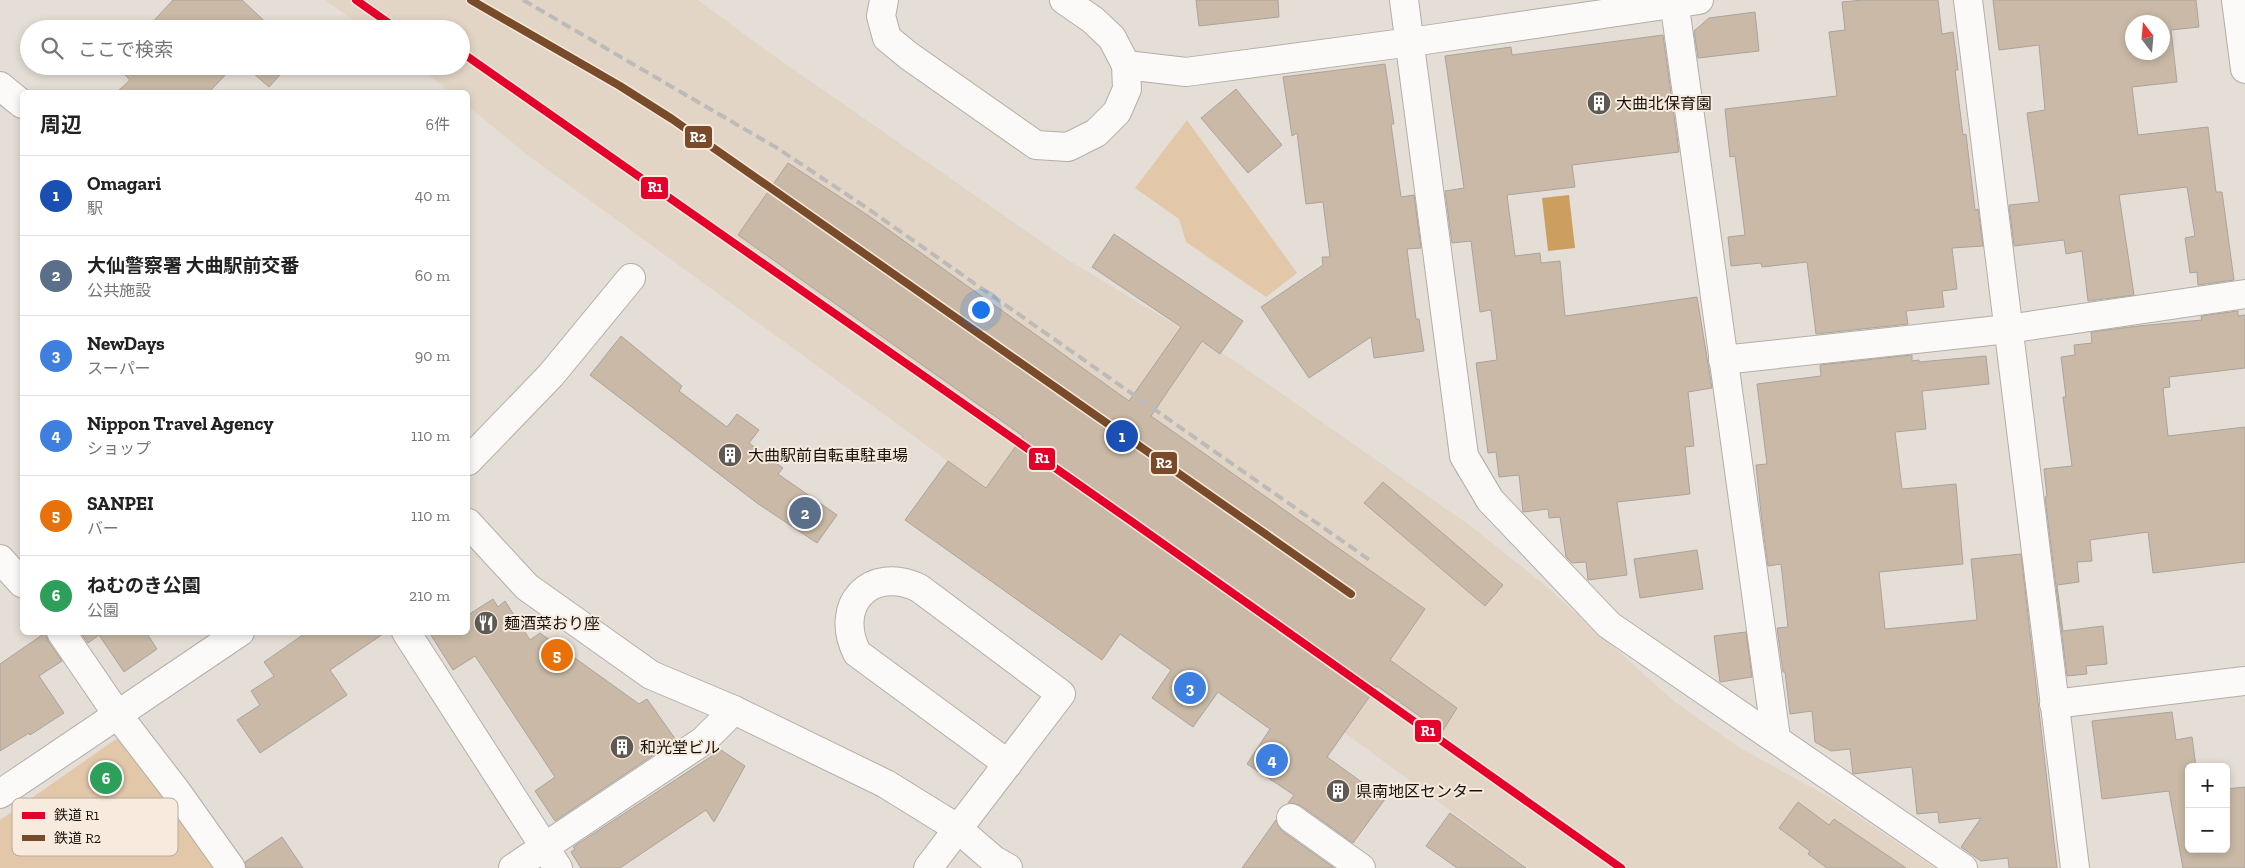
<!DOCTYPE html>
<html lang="ja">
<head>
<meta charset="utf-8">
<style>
  :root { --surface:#fff; --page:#f6f6f6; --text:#222; --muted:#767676; --line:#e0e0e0; --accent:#5e5953 }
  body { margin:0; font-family:"Zilla Slab","Noto Sans JP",serif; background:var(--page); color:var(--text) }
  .controls { position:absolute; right:15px; bottom:15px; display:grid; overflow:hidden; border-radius:8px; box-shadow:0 2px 8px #0003 }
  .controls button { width:45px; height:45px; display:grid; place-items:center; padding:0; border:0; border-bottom:1px solid var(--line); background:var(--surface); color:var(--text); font:25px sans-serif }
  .compass { position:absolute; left:2125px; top:15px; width:45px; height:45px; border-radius:50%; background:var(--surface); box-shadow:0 2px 8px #0003; rotate:344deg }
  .you { position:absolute; left:980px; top:309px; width:18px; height:18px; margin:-12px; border:4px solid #fff; border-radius:50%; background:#1a73e8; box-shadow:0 0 0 8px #1a73e833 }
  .badge { display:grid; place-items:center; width:32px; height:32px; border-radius:50%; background:var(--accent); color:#fff; font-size:16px; font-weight:700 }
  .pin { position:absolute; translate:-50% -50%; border:2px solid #fff; box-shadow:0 1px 5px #0006 }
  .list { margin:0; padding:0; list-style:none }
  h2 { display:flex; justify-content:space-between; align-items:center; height:65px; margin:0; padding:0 20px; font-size:21px }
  h2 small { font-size:16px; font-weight:400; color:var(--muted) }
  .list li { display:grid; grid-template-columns:32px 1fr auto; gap:15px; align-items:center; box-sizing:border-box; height:80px; padding:0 20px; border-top:1px solid var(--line) }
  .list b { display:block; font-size:19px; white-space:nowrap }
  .list p { margin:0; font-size:16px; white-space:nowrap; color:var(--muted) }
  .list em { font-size:16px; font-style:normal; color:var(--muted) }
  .icon { flex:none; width:28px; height:28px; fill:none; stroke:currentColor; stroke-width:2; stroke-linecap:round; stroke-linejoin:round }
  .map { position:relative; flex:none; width:2245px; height:868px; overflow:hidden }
  .search { position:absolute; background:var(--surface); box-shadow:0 2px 8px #0003; left:20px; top:20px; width:450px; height:55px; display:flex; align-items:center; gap:12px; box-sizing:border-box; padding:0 18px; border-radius:28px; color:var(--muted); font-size:19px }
  .panel { position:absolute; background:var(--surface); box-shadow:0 2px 8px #0003; left:20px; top:90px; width:450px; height:545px; border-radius:8px }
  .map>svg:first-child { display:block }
  .built { fill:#e2d5c6 }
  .green { fill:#e2c8a9 }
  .water { fill:#cc9f60 }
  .building { fill:#c9b9a6; stroke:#aaa49e; fill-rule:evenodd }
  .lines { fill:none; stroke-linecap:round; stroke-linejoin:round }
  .minor-casing { stroke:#b3aea7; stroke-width:30 }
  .tertiary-casing { stroke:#b3aea7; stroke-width:30 }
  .minor { stroke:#fbfaf9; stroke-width:28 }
  .tertiary { stroke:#fbfaf9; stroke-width:28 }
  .rail { stroke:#bcbbb9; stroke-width:4; stroke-dasharray:10 5; stroke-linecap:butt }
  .rail-1-casing { stroke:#f8ebdd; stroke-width:11 }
  .rail-2-casing { stroke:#f8ebdd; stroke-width:11 }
  .rail-1 { stroke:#e4002b; stroke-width:8 }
  .rail-2 { stroke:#7a4b2a; stroke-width:8 }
  .labels { text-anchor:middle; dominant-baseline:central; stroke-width:4; stroke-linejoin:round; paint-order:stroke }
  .poi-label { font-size:16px; fill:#15110c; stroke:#f8ebdd; text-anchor:start }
  .key { fill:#f8ebdd; stroke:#b4aa9e; stroke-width:1 }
  .key-label { font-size:14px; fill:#15110c }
  .line-badge { stroke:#f8ebdd; stroke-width:2 }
  .badge-label { font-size:14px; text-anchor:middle; font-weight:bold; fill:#fff }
</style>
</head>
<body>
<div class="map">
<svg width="2245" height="868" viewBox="0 0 2245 868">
  <rect width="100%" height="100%" fill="#e5ded6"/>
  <!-- built -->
  <polygon class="built" points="325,0 698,0 767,51 1065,258 1235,361 1472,527 1541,582 1675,702 1737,746 1832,799 1935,868 1528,868 1345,733 948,461 526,154 468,106 468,92 450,92 418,66 461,66 461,29 366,29"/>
  <!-- green -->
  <g class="green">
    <polygon points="1187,120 1297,273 1266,297 1186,242 1179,219 1135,188"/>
    <polygon points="122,735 214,868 0,868 0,820"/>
  </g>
  <!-- water -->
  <polygon class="water" points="1569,195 1575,248 1548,251 1542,198"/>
  <!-- building -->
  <g class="building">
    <polygon points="173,0 242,0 273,29 146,29"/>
    <polygon points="1196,0 1278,0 1279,17 1199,26"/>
    <polygon points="1863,0 1938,0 1942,34 1953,32 1958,70 1955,70 1963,135 1966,134 1975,210 1978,209 1983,246 1952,248 1957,289 1942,291 1944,307 1906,311 1908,324 1816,334 1807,262 1762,267 1761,263 1731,266 1728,237 1745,235 1735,156 1730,157 1725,109 1837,96 1829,32 1845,30 1842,2"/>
    <path d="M1993,0H2196L2199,27L2171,30L2177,82L2132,87L2138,135L2208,127L2216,192H2222L2234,280L2198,285L2197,272L2190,273L2185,238L2195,236L2187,187L2119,195L2134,295L2088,301L2082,251L2066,254L2064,240L2014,246L2009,205L2039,202L2027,113L2045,110L2039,45L1999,50ZM2132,22H2162V52H2132Z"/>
    <polygon points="1755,12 1759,51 1698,58 1694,31 1709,18"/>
    <polygon points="1663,35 1679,152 1572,165 1575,187 1507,195 1515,256 1540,253 1541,263 1560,261 1565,316 1697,297 1712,388 1688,392 1694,446 1685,447 1690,494 1617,502 1627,575 1588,580 1586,562 1572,563 1566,557 1560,517 1549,518 1548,509 1523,512 1519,475 1499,477 1496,452 1488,453 1476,363 1497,360 1491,310 1480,312 1471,241 1452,243 1445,191 1464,188 1445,56 1511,47 1512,55"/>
    <polygon points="1385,64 1394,124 1391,124 1401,197 1414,195 1421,248 1407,249 1416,319 1419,319 1424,351 1374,358 1371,337 1309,378 1261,307 1323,265 1322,257 1330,257 1323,202 1306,204 1297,133 1292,136 1283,77"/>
    <polygon points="116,66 234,66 209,92 117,92 130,80"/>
    <polygon points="245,66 288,66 269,87"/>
    <polygon points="1236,89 1282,145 1248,173 1201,118"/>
    <polygon points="788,163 869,216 1129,401 1181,327 1092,267 1114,234 1243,321 1220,354 1202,341 1151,416 1425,609 1390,660 1457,708 1442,732 1377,686 1327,757 1385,799 1353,843 1300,805 1288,803 1294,795 1247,764 1270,729 1218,692 1193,727 1152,698 1171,670 1120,634 1102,660 905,520 948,461 986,488 1023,436 738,235"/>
    <polygon points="2238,311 2238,316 2245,315 2245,368 2169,377 2170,387 2163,388 2168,436 2245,427 2245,562 2153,573 2148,532 2090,540 2092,561 2077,562 2079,582 2057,585 2063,631 2103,626 2107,664 2086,666 2087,674 2067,676 2045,497 2047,496 2044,469 2072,466 2063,397 2066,397 2061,357 2075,355 2074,345 2092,343 2091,332 2138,326 2202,320 2201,316"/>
    <polygon points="621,336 682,386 679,391 727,427 737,414 759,430 749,443 783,468 778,474 837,515 817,543 757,503 590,375"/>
    <polygon points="1912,355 1912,361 1919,360 1919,362 1986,356 1989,384 1922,391 1926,429 1895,432 1902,489 1956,484 1963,564 1879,572 1885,629 1977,620 1971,559 2021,554 2057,868 2009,868 2008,858 1981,861 1961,847 1981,818 1939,823 1938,812 1917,814 1912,767 1853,774 1850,749 1831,751 1815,742 1812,711 1790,714 1785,672 1783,672 1777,628 1788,627 1781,564 1768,566 1761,513 1756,465 1767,464 1757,384 1821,376 1820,365"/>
    <polygon points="1383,482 1503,585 1485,606 1364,503"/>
    <polygon points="1697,550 1703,589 1640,598 1634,559"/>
    <polygon points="493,599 498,607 505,601 530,640 540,633 639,704 647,699 676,740 555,821 535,791 555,777 475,656 453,670 429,632 468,632 468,615"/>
    <polygon points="80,632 146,632 157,649 124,672 99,635 88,643"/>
    <polygon points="307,632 386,632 330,670 347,695 260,753 237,720 260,705 251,691 274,676 264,662"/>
    <polygon points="1746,632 1752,677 1720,682 1714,636"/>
    <polygon points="45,633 48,641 62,661 39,676 64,713 30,735 29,733 0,751 0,664"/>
    <polygon points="2172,712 2176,740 2192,737 2196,767 2189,767 2189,849 2226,849 2226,789 2245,787 2245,868 2183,868 2169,791 2102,799 2092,721"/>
    <polygon points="721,750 745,766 714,822 706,810 620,868 581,868 571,852 575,849 573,847"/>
    <polygon points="1798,802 1829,825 1834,819 1906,868 1827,868 1808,854 1810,851 1779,828"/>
    <polygon points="1450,813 1526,868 1457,868 1426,846"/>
    <polygon points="1276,820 1282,831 1334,868 1242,868"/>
    <polygon points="282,837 303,868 246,868 245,862"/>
  </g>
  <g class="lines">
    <!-- minor casing -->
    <g class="minor-casing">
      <g id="minor">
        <polyline points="1404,0 1464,456 1490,500 1609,625 1963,868"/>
        <polyline points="1674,0 1776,738"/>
        <polyline points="1968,0 2075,868"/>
        <polyline points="2236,0 2245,69"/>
        <polyline points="1126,65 1186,72 1411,42 1699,0"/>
        <polyline points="1723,360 2008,329 2245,294"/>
        <polyline points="468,461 551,375 631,278"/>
        <polyline points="0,559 22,583"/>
        <polyline points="61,632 117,714 177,792 231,868"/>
        <polyline points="406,632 558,868"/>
        <polyline points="2054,704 2245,681"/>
        <polyline points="0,794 240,632"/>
        <polyline points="1291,818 1361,868"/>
        <polyline points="513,868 703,741 734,710"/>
      </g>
    </g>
    <!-- tertiary casing -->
    <g class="tertiary-casing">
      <g id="tertiary">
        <polyline points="884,0 881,16 887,38 909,56 1036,145 1068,147 1096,133 1117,112 1127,89 1126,65 1112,38 1093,20 1064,0"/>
        <polyline points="0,86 22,104"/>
        <polyline points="468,523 527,587 651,675 734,710 886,784 957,828 994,860 1008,868"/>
        <path d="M928,868L1061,694L919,588C870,565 833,605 857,653L1008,764"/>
      </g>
    </g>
    <!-- minor -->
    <use href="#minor" class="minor"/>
    <!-- tertiary -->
    <use href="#tertiary" class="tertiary"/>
    <!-- rail -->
    <polyline class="rail" points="523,0 777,148 864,206 1371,561"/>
    <!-- rail-1 casing -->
    <g class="rail-1-casing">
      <g id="rail-1">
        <polyline points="356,0 397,29"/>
        <polyline points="461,52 1131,521 1621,868"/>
      </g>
    </g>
    <!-- rail-2 casing -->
    <g class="rail-2-casing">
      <polyline id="rail-2" points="471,0 620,86 672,119 1351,594"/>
    </g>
    <!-- rail-1 -->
    <use href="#rail-1" class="rail-1"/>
    <!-- rail-2 -->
    <use href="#rail-2" class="rail-2"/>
  </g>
  <!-- icons -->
  <defs>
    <g id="building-disc" transform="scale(1.25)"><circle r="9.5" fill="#5e5953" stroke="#f8ebdd"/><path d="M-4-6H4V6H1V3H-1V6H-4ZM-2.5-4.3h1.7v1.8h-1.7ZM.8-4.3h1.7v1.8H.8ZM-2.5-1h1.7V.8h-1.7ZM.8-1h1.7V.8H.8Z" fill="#fff"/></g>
    <g id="restaurant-disc" transform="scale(1.25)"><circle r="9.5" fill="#5e5953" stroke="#f8ebdd"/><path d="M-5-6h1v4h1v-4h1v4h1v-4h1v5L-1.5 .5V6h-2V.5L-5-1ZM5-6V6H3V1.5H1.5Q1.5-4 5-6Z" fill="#fff"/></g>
  </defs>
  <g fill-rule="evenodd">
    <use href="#building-disc" x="1599" y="103"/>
    <use href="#building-disc" x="730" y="455"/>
    <use href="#restaurant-disc" x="486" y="623"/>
    <use href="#building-disc" x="622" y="747"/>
    <use href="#building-disc" x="1338" y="791"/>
  </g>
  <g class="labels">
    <!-- poi labels -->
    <g class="poi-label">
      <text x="1616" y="103">大曲北保育園</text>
      <text x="748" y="455">大曲駅前自転車駐車場</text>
      <text x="504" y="623">麺酒菜おり座</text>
      <text x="640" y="747">和光堂ビル</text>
      <text x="1356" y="791">県南地区センター</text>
    </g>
  </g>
  <!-- legend -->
  <rect x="12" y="798" width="166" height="58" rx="8" class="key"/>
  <rect x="22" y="812" width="23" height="7" fill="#e4002b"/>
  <rect x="22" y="835" width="23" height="6" fill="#7a4b2a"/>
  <g class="key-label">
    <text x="54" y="820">鉄道 R1</text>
    <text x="54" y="843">鉄道 R2</text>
  </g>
  <g class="line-badge">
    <rect x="684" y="125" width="29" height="24" rx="5" fill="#7a4b2a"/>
    <rect x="640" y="176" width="29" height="24" rx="5" fill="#e4002b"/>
    <rect x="1028" y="447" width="28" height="24" rx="5" fill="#e4002b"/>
    <rect x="1150" y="451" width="28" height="24" rx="5" fill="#7a4b2a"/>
    <rect x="1414" y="719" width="28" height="24" rx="5" fill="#e4002b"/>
  </g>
  <g class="badge-label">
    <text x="698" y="142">R2</text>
    <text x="655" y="192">R1</text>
    <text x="1042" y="463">R1</text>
    <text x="1164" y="468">R2</text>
    <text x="1428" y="736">R1</text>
  </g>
</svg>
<div class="controls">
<button>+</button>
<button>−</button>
</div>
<svg class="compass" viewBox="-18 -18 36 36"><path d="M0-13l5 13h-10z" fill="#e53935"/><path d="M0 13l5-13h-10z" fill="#767676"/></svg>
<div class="you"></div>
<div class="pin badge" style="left:1122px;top:436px;background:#1a4fb4">1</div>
<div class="pin badge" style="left:805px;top:513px;background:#5c6f8a">2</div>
<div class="pin badge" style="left:1190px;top:688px;background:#3f7fe0">3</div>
<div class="pin badge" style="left:1272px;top:760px;background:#3f7fe0">4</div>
<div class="pin badge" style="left:557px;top:655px;background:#e8710a">5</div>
<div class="pin badge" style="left:106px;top:778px;background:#2e9e5b">6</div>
<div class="search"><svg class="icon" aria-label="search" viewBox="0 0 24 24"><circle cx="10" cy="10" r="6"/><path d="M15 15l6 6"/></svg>ここで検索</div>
<section class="panel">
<h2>周辺<small>6件</small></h2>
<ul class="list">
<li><span class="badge" style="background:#1a4fb4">1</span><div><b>Omagari</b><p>駅</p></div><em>40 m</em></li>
<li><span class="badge" style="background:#5c6f8a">2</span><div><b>大仙警察署 大曲駅前交番</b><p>公共施設</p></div><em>60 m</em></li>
<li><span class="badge" style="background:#3f7fe0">3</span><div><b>NewDays</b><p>スーパー</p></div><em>90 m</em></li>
<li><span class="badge" style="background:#3f7fe0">4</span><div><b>Nippon Travel Agency</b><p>ショップ</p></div><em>110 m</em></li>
<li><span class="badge" style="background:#e8710a">5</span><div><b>SANPEI</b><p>バー</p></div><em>110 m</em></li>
<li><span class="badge" style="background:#2e9e5b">6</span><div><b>ねむのき公園</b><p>公園</p></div><em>210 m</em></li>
</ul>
</section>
</div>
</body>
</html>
